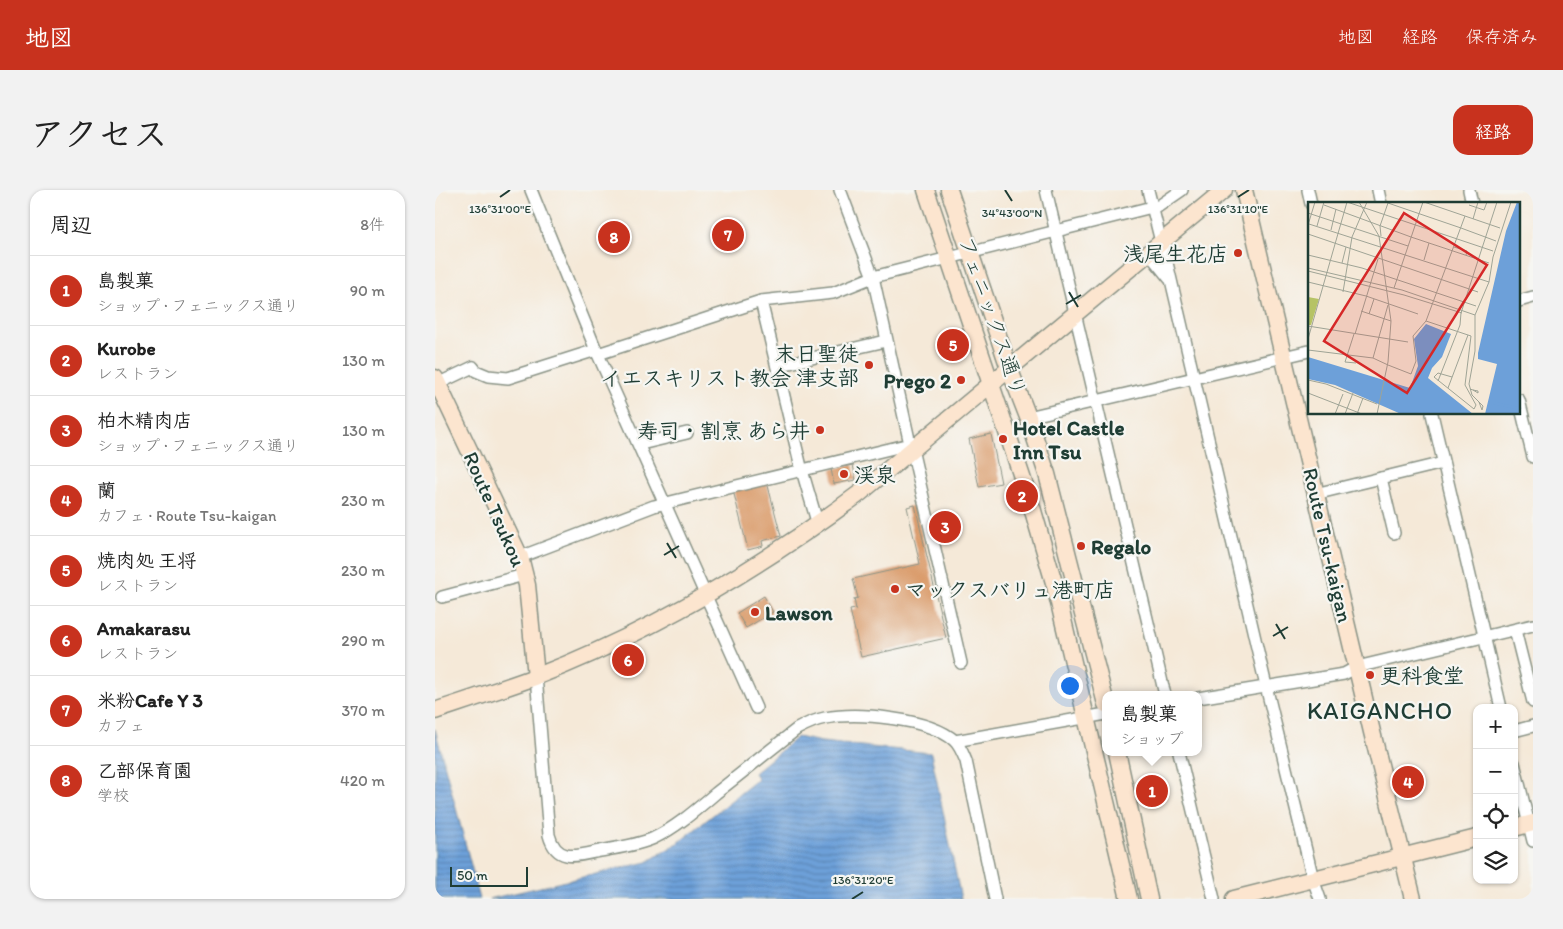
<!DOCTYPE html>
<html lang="ja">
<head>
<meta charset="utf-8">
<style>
  :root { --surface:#fff; --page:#f2f2f2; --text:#222; --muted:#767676; --line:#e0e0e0; --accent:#c8321e }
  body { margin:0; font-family:Itim,"Klee One",sans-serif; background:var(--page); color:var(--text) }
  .controls { position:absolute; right:15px; bottom:15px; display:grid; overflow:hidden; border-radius:10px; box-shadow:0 1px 4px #0004 }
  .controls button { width:45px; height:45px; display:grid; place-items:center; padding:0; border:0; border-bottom:1px solid var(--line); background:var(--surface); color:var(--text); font:25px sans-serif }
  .scale { position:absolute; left:15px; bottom:12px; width:78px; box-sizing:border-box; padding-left:5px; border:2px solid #1f3d34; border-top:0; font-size:14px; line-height:18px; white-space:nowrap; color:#1f3d34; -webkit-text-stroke:4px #f6f6f2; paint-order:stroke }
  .you { position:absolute; left:634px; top:495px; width:18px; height:18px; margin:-12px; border:4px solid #fff; border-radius:50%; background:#1a73e8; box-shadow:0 0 0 8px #1a73e833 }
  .badge { display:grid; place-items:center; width:32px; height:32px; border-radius:50%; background:var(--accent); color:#fff; font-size:16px; font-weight:700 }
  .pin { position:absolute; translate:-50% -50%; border:2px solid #fff; box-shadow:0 1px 5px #0006 }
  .popup { position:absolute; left:667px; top:501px; width:100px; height:65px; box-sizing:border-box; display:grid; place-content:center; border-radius:10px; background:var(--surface); filter:drop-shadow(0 1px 4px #0005); font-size:16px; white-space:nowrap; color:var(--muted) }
  .popup b { font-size:19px; color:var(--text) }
  .popup::after { content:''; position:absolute; left:50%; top:100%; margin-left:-10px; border:10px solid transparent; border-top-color:var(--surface) }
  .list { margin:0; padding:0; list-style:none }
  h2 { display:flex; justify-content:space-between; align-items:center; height:65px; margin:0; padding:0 20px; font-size:21px }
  h2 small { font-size:16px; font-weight:400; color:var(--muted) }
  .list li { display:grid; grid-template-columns:32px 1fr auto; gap:15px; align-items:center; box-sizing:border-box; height:70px; padding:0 20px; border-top:1px solid var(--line) }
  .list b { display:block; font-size:19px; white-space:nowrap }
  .list p { margin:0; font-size:16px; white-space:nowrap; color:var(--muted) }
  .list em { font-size:16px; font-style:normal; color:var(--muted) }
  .icon { flex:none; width:28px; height:28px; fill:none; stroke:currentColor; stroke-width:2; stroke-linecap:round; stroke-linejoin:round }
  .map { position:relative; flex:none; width:1098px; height:709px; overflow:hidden; border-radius:15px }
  header { display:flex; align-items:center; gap:30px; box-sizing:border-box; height:70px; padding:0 25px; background:var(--accent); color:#fff }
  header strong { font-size:24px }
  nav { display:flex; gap:28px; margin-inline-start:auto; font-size:18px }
  .intro { display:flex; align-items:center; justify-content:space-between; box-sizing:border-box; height:120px; padding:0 30px }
  h1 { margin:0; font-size:35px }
  .button { padding:12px 22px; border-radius:15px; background:var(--accent); color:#fff; font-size:18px; font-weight:700 }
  main { display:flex; gap:30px; padding:0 30px }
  aside { flex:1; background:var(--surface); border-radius:15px; box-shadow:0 1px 4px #0004 }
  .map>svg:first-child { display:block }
  .water { fill:url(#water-rules); stroke:#466e86 }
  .building { fill:#d89461 }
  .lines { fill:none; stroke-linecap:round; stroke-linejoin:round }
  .street-casing { stroke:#8a9386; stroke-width:14 }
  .secondary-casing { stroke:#8a9386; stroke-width:19 }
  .street { stroke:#fff; stroke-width:11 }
  .secondary { stroke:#fce5cf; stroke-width:16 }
  .ticks { fill:none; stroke:#1f3d34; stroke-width:2 }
  .poi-dot { fill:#c8321e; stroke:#f6f6f2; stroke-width:2 }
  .labels { text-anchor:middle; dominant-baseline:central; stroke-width:4.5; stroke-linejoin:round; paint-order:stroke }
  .poi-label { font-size:21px; font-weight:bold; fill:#1f3d34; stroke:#f6f6f2; text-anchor:start }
  .street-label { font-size:21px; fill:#1f3d34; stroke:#f6f6f2 }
  .quarter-label { font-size:24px; letter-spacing:1px; fill:#1f3d34; stroke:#f6f6f2 }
  .inset-river { fill:none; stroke:#6da0d9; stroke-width:2.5 }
  .inset-road { fill:none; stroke:#9fa496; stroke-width:1 }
  .view { fill:#d62828; fill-opacity:0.15; stroke:#d62828; stroke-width:2.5 }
  .inset-edge { fill:none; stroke:#1f3d34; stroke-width:2.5 }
  .ticks-label { font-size:12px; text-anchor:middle; fill:#1f3d34; stroke:#f6f6f2; stroke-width:4.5; stroke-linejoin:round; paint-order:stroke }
</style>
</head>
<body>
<header>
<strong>地図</strong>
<nav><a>地図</a><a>経路</a><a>保存済み</a></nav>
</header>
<div class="intro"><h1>アクセス</h1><a class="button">経路</a></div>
<main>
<aside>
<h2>周辺<small>8件</small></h2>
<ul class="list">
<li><span class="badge">1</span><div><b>島製菓</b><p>ショップ · フェニックス通り</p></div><em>90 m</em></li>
<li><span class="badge">2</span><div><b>Kurobe</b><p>レストラン</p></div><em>130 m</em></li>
<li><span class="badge">3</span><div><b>柏木精肉店</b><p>ショップ · フェニックス通り</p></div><em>130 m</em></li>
<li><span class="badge">4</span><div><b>蘭</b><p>カフェ · Route Tsu-kaigan</p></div><em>230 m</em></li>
<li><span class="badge">5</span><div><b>焼肉処 王将</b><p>レストラン</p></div><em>230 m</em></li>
<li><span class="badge">6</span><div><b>Amakarasu</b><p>レストラン</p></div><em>290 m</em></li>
<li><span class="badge">7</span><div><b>米粉Cafe Y 3</b><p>カフェ</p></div><em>370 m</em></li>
<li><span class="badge">8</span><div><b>乙部保育園</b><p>学校</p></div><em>420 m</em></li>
</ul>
</aside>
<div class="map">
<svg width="1098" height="709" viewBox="0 0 1098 709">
  <defs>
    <pattern id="water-rules" width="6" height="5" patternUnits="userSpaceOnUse" patternTransform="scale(1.25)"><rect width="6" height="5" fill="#6da0d9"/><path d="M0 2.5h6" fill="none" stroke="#5984b1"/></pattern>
  </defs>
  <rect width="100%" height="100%" fill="#f6f6f2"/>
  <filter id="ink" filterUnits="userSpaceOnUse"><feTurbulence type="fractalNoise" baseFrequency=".02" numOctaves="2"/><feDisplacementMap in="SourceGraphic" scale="10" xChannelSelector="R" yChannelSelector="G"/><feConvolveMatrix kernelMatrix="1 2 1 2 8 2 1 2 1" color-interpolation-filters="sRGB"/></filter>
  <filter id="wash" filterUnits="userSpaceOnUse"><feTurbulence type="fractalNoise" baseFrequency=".0096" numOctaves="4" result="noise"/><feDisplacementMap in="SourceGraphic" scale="20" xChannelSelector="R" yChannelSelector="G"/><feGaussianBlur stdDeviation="1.12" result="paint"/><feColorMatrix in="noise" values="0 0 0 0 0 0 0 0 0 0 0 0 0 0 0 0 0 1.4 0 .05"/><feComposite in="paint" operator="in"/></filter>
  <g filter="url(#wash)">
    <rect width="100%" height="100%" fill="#f5e9d8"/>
    <!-- water -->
    <g class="water">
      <polygon points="0,539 45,709 0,709"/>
      <polygon points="362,547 387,552 496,563 526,709 54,709 212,672 243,653 323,589 319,583"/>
    </g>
    <g id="blocks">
      <!-- building -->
      <g class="building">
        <polygon points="556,244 566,293 544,297 534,249"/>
        <polygon points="418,275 421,290 399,294 396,279"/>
        <polygon points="332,292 346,346 327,351 328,356 313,360 298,300"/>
        <polygon points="480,315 511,448 426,467 415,420 421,419 419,409 423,408 418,389 485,374 472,317"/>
        <polygon points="329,406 338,422 311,438 302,423"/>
      </g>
    </g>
  </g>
  <g filter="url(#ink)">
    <use href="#blocks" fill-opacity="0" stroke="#8a9386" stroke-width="1"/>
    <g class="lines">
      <!-- street casing -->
      <g class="street-casing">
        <g id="street">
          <polyline points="96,0 161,160 321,518"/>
          <polyline points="405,0 438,87 475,254 477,259 526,473"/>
          <polyline points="611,0 730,505"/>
          <polyline points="713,0 726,52 729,60 831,496 878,689 885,709"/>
          <polyline points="873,0 876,14"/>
          <polyline points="943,0 946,14"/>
          <polyline points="1034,0 1037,14"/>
          <polyline points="718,20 747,0"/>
          <polyline points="713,62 734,88"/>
          <polyline points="326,111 366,277 383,335"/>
          <polyline points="1084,111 1098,107"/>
          <polyline points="163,164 326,111 398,103 438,87 717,17"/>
          <polyline points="342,176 451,151"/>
          <polyline points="0,195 38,177 41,181 53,186 73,188 161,160"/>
          <polyline points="1084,210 1098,267"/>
          <polyline points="997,224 1066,518"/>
          <polyline points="593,227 874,161"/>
          <polyline points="203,253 210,253 252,243"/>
          <polyline points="946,288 959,343"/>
          <polyline points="880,304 1008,273"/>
          <polyline points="85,367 219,316 475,254"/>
          <polyline points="7,407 89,385"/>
          <polyline points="1080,440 1098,512"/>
          <path d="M101,486L114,645C121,671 139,667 160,662C179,658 201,656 219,648C242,637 262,619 281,603C308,582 335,560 362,539C371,534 380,530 390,528C423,522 494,528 520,551C525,556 528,564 531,571L560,709"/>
          <polyline points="763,508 909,484 922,477 1098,435"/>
          <polyline points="1079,541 1098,536"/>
          <polyline points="520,551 671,524"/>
          <polyline points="744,562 779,709"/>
          <polyline points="1079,573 1098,651"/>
        </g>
      </g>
      <!-- secondary casing -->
      <g class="secondary-casing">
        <g id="secondary">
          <polyline points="491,0 596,314 620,396 694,709"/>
          <polyline points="514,0 574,178 593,227 612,284 671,514"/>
          <polyline points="809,0 937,542 978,709"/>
          <polyline points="0,188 85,367 92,395 101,486"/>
          <path d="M0,521C33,510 67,499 100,487C216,442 326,377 425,303L789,0"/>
          <polyline points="682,562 714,709"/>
          <polyline points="1079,638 1098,633"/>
          <polyline points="799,709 1042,648"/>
        </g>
      </g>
      <!-- street -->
      <use href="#street" class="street"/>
      <!-- secondary -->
      <use href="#secondary" class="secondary"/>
    </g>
  </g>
  <!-- ticks -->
  <path class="ticks" d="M570,0L577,11M65,7L75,0M803,7L814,0M634,102L643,117M631,114L646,105M232,353L241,368M229,365L244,356M841,434L850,449M838,446L853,437M417,709L428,702"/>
  <!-- markers -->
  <g class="poi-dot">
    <circle cx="803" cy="63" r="5"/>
    <circle cx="434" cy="175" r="5"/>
    <circle cx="526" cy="190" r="5"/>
    <circle cx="385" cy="240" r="5"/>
    <circle cx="568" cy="249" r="5"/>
    <circle cx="409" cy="284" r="5"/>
    <circle cx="646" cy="356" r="5"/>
    <circle cx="460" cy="399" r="5"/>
    <circle cx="320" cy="422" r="5"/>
    <circle cx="935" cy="485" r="5"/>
  </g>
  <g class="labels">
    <!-- poi labels -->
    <g class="poi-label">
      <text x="793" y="63" text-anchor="end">浅尾生花店</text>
      <text x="424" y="163" text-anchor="end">末日聖徒<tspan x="424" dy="24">イエスキリスト教会 津支部</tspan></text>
      <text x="516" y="190" text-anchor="end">Prego 2</text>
      <text x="578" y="237">Hotel Castle<tspan x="578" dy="24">Inn Tsu</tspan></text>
      <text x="375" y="240" text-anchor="end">寿司・割烹 あら井</text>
      <text x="419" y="284">渓泉</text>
      <text x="656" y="356">Regalo</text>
      <text x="470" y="399">マックスバリュ港町店</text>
      <text x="330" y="422">Lawson</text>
      <text x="945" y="485">更科食堂</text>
    </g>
    <!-- street labels -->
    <g class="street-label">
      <text transform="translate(558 126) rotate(71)">フェニックス通り</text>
      <text transform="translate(60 319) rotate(66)">Route Tsukou</text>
      <text transform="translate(893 355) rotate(77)">Route Tsu-kaigan</text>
    </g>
    <!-- quarter labels -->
    <g class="quarter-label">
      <text x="945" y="520">KAIGANCHO</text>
    </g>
  </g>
  <!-- overview -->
  <g transform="translate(873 12)">
    <rect width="212" height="212" fill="#f5e9d8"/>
    <path d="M0,95L11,97L3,123H0Z" fill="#b6c365"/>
    <path d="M209,0H213L212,212H177L189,162L170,157V151L198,29ZM118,122L143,132L134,155L124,166L120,176L165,212H93L27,183L0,177V155L102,186L110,164L106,137Z" fill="#6da0d9"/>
    <path class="inset-river" d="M186,201L213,207"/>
    <path class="inset-road" d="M39,0L185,49M51,0L71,34L83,119L80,160L69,212M77,0L153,26M116,0L192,26M16,3L103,35M161,3L176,8L179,0M0,11L100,44M165,17L170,0M1,22L181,80M0,23L7,0M9,24L16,0M153,26L188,39M23,28L28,7M0,32L170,90M73,34L72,24L80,1M103,35L181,61M146,45L159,49L158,53M0,53L54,66L168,104M116,58L121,41M34,61L38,45M0,66L94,88L167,113V149L161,182L164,193L175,204L174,208L171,200M0,69L96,93L154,111M0,80L58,94L110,112M86,86L115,0M35,90L44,35L59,0M53,109L83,119M61,112L66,97M167,113L181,80L185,55L203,0M118,119L157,14M0,124L100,140M46,132L37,160L48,161M47,132L70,57M0,137L39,0M0,148L65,156L80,163M65,156L80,103M80,163L103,172L108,159L105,134L118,119L163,134L157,183L168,203L166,207M144,175L130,171L126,175L166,207M0,178L18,182L69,202M130,179L152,123L153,111L189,0M140,186L160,133M162,187L165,188L170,189V191L165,188M0,191L54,212M27,212L35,192M37,212L45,191M49,212L55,196"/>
    <path class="view" d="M96,11L179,63L99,191L16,139Z"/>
    <rect width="212" height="212" class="inset-edge"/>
  </g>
  <g class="ticks-label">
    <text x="65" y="23">136°31'00"E</text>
    <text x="803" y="23">136°31'10"E</text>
    <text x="577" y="27">34°43'00"N</text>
    <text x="428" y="694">136°31'20"E</text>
  </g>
</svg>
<div class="controls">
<button>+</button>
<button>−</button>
<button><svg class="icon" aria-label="locate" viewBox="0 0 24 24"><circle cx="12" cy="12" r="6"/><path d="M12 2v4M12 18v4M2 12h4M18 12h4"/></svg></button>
<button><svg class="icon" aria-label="layers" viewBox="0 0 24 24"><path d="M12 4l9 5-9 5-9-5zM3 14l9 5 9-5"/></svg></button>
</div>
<div class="scale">50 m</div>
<div class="you"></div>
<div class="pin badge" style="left:717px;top:601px">1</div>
<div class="popup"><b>島製菓</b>ショップ</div>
<div class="pin badge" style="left:587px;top:306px">2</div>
<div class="pin badge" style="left:510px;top:337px">3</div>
<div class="pin badge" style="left:973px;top:592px">4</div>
<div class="pin badge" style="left:518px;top:155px">5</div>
<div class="pin badge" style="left:193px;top:470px">6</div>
<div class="pin badge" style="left:293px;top:45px">7</div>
<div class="pin badge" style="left:179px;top:47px">8</div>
</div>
</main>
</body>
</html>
